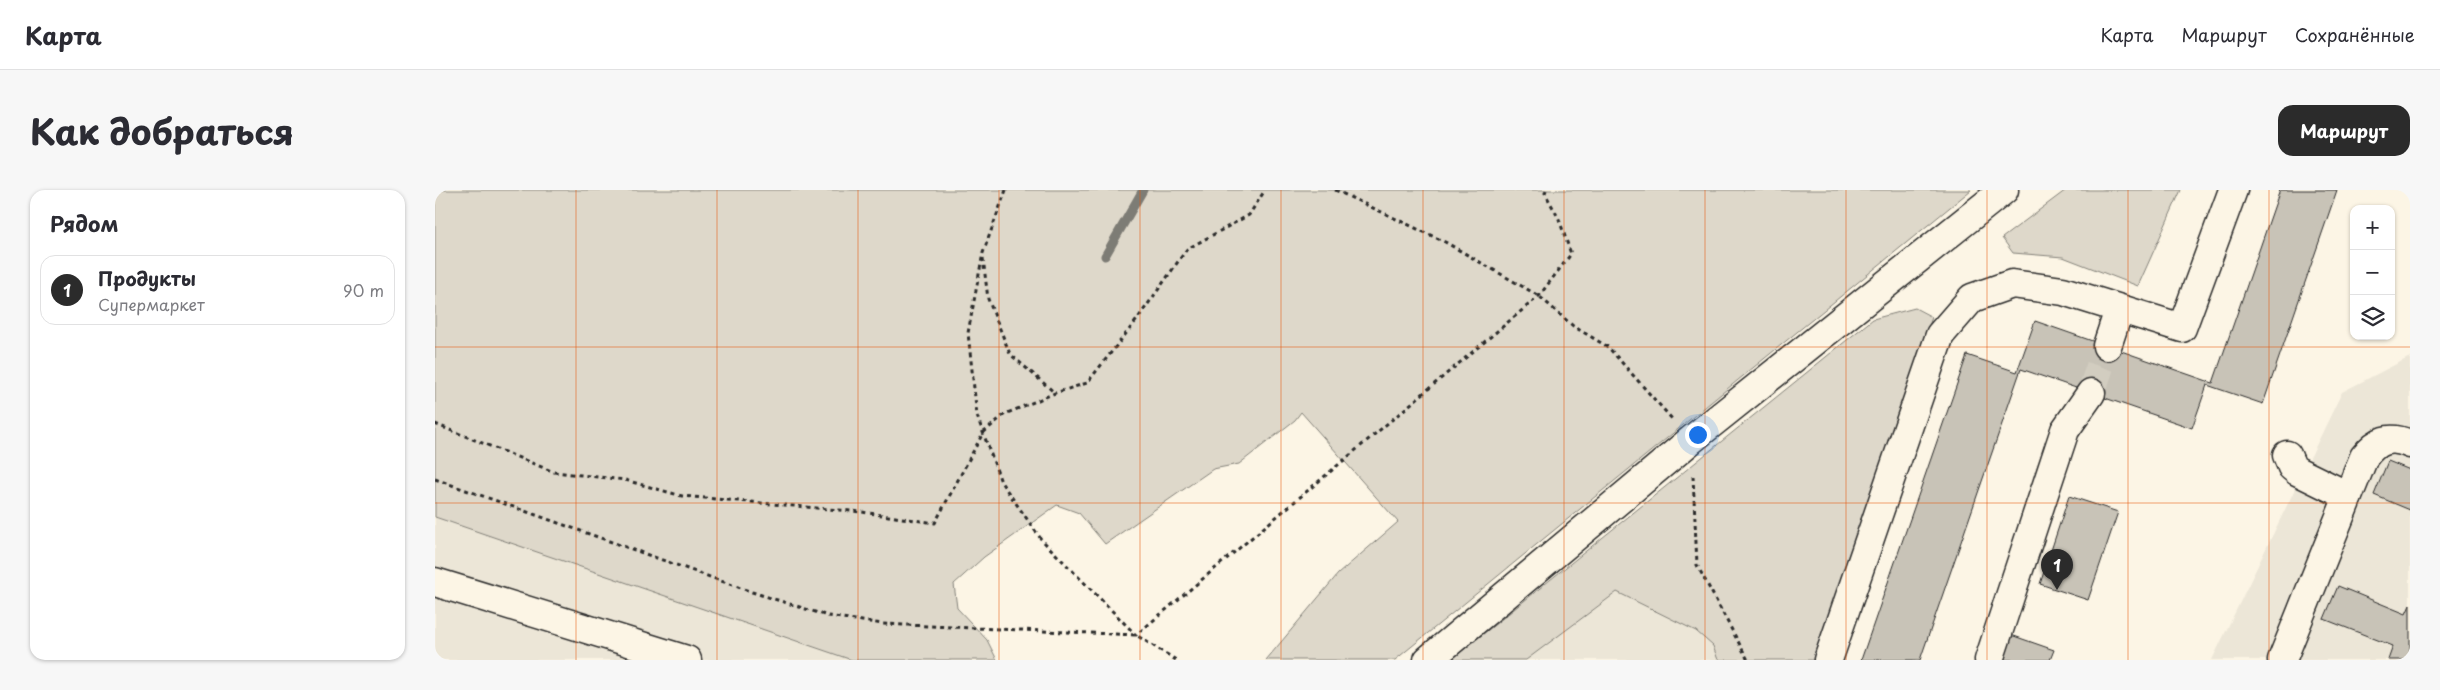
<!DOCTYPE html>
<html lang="ru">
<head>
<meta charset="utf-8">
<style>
  :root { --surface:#fff; --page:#f7f7f7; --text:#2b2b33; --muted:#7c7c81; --line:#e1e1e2; --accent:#2b2b2b }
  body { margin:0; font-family:"Playpen Sans",sans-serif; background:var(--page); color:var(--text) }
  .controls { position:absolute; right:15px; top:15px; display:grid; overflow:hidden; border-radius:10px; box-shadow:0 1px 4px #0004 }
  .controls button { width:45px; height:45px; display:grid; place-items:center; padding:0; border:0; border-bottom:1px solid var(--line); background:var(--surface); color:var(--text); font:25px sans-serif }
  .you { position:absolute; left:1262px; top:244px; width:18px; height:18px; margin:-12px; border:4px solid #fff; border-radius:50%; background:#1a73e8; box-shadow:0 0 0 8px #1a73e833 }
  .badge { display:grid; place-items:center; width:32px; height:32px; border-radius:50%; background:var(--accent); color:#fff; font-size:16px; font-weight:700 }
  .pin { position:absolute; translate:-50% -41px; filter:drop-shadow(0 1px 2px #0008) }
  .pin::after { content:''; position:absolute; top:26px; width:18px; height:15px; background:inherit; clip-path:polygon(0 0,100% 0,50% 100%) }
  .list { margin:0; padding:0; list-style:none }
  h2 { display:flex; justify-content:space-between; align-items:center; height:65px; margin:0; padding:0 20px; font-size:21px }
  h2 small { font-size:16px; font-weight:400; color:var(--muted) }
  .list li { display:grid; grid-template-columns:32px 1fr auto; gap:15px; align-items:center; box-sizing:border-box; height:70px; margin:0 10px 10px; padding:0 10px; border:1px solid var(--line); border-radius:15px }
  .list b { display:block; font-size:19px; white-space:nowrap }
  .list p { margin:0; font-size:16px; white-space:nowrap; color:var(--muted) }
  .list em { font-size:16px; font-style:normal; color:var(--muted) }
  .icon { flex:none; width:28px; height:28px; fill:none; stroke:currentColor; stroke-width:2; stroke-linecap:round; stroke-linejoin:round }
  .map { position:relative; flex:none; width:1975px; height:470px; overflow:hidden; border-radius:15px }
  header { display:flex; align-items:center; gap:30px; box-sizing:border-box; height:70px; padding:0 25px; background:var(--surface); border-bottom:1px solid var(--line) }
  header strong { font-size:24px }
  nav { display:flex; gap:28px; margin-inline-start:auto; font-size:18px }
  .intro { display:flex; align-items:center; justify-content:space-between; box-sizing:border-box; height:120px; padding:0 30px }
  h1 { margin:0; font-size:35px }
  .button { padding:12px 22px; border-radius:15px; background:var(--accent); color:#fff; font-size:18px; font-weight:700 }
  main { display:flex; gap:30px; padding:0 30px }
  aside { flex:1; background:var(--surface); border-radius:15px; box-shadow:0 1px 4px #0004 }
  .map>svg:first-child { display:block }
  .built { fill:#ece6d7 }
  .green { fill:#ded8ca; stroke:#84827a }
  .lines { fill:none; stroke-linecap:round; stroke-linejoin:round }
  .stream { stroke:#7d7b74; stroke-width:9 }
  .building { fill:#c8c3b7; stroke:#2b2b2b }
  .minor-tunnel { stroke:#d2cdc0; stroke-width:28; stroke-dasharray:28 14; stroke-linecap:butt }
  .minor-casing { stroke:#2b2b2b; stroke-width:31 }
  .path { stroke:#2b2b2b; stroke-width:3; stroke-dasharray:4 4; stroke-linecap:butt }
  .minor { stroke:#fcf5e5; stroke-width:28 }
  .grid { fill:none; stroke:#e8590c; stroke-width:1; stroke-opacity:0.55 }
</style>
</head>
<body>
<header>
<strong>Карта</strong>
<nav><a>Карта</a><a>Маршрут</a><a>Сохранённые</a></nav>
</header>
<div class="intro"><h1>Как добраться</h1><a class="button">Маршрут</a></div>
<main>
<aside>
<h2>Рядом<small></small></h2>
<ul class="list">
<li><span class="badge">1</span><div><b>Продукты</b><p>Супермаркет</p></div><em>90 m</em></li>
</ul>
</aside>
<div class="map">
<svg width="1975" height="470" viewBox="0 0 1975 470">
  <rect width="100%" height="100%" fill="#fcf5e5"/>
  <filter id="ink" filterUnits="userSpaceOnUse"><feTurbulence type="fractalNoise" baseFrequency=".02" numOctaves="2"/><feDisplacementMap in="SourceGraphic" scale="10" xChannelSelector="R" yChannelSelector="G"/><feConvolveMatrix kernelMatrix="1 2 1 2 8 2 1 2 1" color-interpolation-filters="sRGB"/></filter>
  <g filter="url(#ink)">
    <!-- built -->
    <g class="built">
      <polygon points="1975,167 1975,470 1777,470 1907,202"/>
      <polygon points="0,327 78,353 417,470 0,470"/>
      <polygon points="1194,361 1294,470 1041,470"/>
    </g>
    <!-- green -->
    <g class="green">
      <polygon points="0,0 1536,0 960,470 831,470 903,384 963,332 866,222 860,230 804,274 778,279 670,354 644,323 622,315 549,367 519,394 522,418 552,450 562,470 417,470 0,327"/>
      <polygon points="1631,0 1746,0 1703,96 1628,67 1578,63 1567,48"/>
      <polygon points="1480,118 1497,127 1390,449 1389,470 1283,470 1278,456 1261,441 1182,402 1091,470 1016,470 1438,129"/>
    </g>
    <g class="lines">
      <!-- stream -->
      <polyline class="stream" points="670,66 708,0"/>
    </g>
    <!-- building -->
    <g class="building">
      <polygon points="1845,0 1902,0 1828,214 1772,195 1757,238 1586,179 1485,470 1426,470 1532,165 1582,182 1600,131 1778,193"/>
      <polygon points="1953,271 1975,280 1975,320 1939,305"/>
      <polygon points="1634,306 1683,322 1653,410 1605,394"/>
      <polygon points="1903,396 1971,424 1975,415 1975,470 1953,470 1958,456 1889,429"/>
      <polygon points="1576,445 1619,460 1615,470 1568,470"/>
    </g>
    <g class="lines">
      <!-- minor-tunnel -->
      <polyline class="minor-tunnel" points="1656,203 1672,156"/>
      <!-- minor casing -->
      <g class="minor-casing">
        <g id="minor">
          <polyline points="1672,156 1684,120"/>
          <polyline points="1852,265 1857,277 1862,281 1913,306"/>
          <polyline points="0,392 252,470"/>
          <polyline points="993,470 1256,250 1569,0"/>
          <polyline points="1393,470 1505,145 1537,108 1577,94 1628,101 1747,138 1798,0"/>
          <polyline points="1554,470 1630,240 1656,203"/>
          <path d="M1847,470L1929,267C1942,250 1954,245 1975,254"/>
        </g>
      </g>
      <!-- path -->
      <g class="path">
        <polyline points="571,0 548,63 533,143 542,226 566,292 606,349 701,445 1104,106 1136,64 1124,29 1110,3 1111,0"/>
        <polyline points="900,0 1010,52 1104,106 1138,136 1173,157 1237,229"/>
        <polyline points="548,68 553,109 575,164 620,203"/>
        <polyline points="0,234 119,282 190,290 247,306 427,322 500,333 548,243 570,224 620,203 652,193 701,131 752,59 814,25 830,0"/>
        <polyline points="1258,286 1262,375 1313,470"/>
        <polyline points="0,289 317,402 393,426 448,434 701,445 741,470"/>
      </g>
      <!-- minor -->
      <use href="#minor" class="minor"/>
    </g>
  </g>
  <!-- grid -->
  <path class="grid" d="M141,0V470M282,0V470M423,0V470M564,0V470M705,0V470M846,0V470M988,0V470M1129,0V470M1270,0V470M1411,0V470M1552,0V470M1693,0V470M1834,0V470M0,157H1975M0,313H1975"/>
</svg>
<div class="controls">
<button>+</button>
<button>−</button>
<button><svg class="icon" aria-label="layers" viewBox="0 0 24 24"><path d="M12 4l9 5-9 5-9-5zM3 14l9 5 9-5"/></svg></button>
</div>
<div class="you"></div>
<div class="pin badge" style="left:1622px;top:400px">1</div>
</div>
</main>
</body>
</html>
